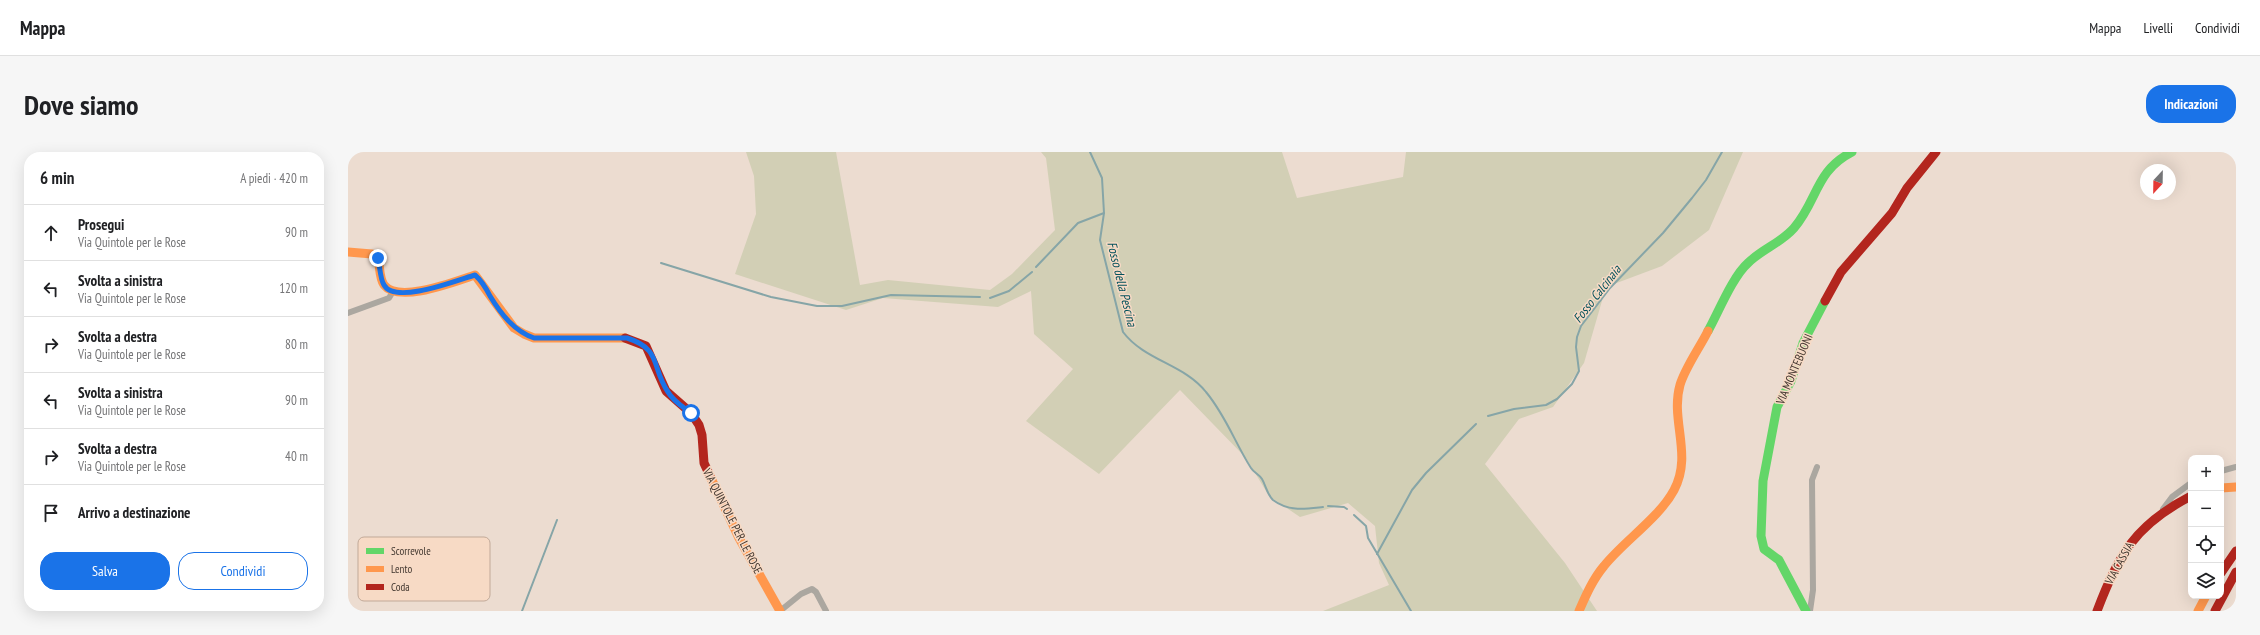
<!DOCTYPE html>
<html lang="it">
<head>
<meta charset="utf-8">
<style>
  :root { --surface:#fff; --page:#f6f6f6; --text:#202124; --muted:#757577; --line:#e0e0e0; --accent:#1a73e8 }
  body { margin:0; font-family:"PT Sans Narrow",sans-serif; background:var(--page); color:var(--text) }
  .controls { position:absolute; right:12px; bottom:12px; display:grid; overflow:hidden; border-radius:8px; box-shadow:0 4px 16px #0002 }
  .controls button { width:36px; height:36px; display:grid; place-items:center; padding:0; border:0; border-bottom:1px solid var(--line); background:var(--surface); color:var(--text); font:20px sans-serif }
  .compass { position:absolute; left:1792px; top:12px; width:36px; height:36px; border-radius:50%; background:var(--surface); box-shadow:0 4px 16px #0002; rotate:202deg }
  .stop { position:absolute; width:12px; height:12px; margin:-9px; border:3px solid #1a73e8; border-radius:50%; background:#fff }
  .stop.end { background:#1a73e8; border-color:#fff; box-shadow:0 1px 4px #0008 }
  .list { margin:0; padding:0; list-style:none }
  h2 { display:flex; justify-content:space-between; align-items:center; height:52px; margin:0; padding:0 16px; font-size:17px }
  h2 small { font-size:13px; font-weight:400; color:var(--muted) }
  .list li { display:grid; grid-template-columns:26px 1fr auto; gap:12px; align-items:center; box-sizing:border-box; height:56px; padding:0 16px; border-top:1px solid var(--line) }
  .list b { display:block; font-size:15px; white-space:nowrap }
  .list p { margin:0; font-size:13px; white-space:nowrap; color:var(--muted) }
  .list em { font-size:13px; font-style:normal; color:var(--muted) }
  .actions { display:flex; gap:8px; padding:12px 16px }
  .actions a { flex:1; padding:9px 0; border:1px solid var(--accent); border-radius:16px; text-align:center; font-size:14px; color:var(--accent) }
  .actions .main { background:var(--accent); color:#fff }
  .icon { flex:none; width:22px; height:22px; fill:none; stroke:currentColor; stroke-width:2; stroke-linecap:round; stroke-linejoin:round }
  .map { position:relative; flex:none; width:1888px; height:459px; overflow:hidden; border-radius:16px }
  header { display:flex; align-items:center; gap:24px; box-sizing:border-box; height:56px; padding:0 20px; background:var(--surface); border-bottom:1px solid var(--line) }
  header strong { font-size:19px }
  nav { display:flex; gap:22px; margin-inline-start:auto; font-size:14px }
  .intro { display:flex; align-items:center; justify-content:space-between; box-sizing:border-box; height:96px; padding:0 24px }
  h1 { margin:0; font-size:28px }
  .button { padding:10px 18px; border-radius:16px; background:var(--accent); color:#fff; font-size:14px; font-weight:700 }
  main { display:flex; gap:24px; padding:0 24px }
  aside { flex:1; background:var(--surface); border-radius:16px; box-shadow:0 4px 16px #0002 }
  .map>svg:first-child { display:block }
  .green { fill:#d2cfb5 }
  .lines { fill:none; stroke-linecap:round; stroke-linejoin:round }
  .stream { stroke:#86a5a7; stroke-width:2 }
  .street { stroke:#aba7a0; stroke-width:6 }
  .fast { stroke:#63d668; stroke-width:9 }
  .slow { stroke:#ff974d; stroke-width:9 }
  .jam { stroke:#b3261e; stroke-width:9 }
  .route { stroke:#1a73e8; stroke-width:5 }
  .labels { text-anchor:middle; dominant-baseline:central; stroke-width:3; stroke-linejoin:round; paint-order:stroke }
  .street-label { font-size:12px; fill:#42372f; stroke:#f7dac5 }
  .water-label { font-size:13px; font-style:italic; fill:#03515b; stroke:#f7dac5 }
  .key { fill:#f7dac5; stroke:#c1a998; stroke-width:1 }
  .key-label { font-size:11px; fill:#42372f }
</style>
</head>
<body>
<header>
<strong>Mappa</strong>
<nav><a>Mappa</a><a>Livelli</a><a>Condividi</a></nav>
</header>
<div class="intro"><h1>Dove siamo</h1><a class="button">Indicazioni</a></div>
<main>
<aside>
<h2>6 min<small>A piedi · 420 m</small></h2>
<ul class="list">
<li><svg class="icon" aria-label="ahead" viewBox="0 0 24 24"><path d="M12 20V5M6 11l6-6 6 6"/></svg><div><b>Prosegui</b><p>Via Quintole per le Rose</p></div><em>90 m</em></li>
<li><svg class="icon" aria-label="left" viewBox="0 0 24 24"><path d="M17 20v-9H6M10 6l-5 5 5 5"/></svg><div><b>Svolta a sinistra</b><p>Via Quintole per le Rose</p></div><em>120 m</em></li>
<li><svg class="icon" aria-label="right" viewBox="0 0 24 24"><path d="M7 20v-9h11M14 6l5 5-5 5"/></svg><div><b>Svolta a destra</b><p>Via Quintole per le Rose</p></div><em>80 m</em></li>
<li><svg class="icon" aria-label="left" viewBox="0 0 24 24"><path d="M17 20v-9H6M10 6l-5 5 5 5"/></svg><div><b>Svolta a sinistra</b><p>Via Quintole per le Rose</p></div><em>90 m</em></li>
<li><svg class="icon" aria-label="right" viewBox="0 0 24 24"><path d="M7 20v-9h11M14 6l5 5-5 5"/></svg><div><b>Svolta a destra</b><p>Via Quintole per le Rose</p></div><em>40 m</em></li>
<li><svg class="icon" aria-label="arrive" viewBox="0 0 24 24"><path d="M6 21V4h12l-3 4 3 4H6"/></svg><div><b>Arrivo a destinazione</b></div></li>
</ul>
<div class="actions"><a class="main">Salva</a><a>Condividi</a></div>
</aside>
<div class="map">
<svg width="1888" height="459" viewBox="0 0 1888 459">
  <rect width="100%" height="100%" fill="#ecdcd0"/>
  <!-- green -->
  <polygon class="green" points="398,0 488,0 512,133 540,128 642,138 664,122 707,78 698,6 693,0 934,0 949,46 1055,25 1058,0 1395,0 1361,78 1314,114 1258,135 1236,211 1205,255 1171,267 1137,312 1217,411 1249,459 975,459 1041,433 1031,411 1027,374 1000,351 952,365 921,344 898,306 832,238 751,322 678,269 725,217 686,182 683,139 650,155 535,146 498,158 387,122 408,62 406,24"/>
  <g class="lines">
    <!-- stream -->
    <g class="stream">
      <path d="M742,0L754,26L756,61L752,88L775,180C797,209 836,212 858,240C878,264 887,291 903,316C906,321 911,322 914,327C918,334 919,342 925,348C941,360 957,357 975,355"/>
      <polyline points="313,111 423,145 469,154 494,154 543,143 632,145"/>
      <polyline points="688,115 730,71 756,61"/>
      <polyline points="642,146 661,139 684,120"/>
      <polyline points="1140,264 1166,257 1198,253 1209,247 1224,232 1231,219 1228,195 1229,185 1233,174 1262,136 1315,81 1344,46 1358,28 1374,0"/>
      <polyline points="980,354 996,355 999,357"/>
      <polyline points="1006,363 1018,374 1020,386 1063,459"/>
      <polyline points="1029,402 1064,338 1078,321 1128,272"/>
      <polyline points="174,459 209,368"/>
    </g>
    <!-- street -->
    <g class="street">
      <polyline points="0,161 41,146 44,141"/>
      <polyline points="1873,319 1888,315"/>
      <polyline points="1815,357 1824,345 1843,331"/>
      <polyline points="432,459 453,442 464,437 468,440 478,459"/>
      <polyline points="1462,459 1465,438 1464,328 1469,315"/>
    </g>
    <!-- fast -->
    <g class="fast">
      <path d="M1360,179C1370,161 1385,124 1400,111C1414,97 1433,91 1446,76C1470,48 1467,19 1504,0"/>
      <polyline points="1458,459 1431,408 1416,397 1413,384 1415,329 1429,255 1443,229 1455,191 1477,149"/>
    </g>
    <!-- slow -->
    <g class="slow">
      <path d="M0,100L24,102L30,106C32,114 31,126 36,133C51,152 108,129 127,123L166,176L176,182L186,186H277"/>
      <polyline points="362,324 391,386 432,459"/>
      <polyline points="1873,336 1888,335"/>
      <path d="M1231,459C1238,443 1245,427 1256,414C1276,389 1311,366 1326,338C1345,303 1322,268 1332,233C1337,216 1352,195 1360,179"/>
      <polyline points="1850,459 1858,444"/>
    </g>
    <!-- jam -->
    <g class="jam">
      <polyline points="1477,149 1493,120 1544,61 1559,36 1588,0"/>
      <polyline points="277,186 298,194 318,239 343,261 351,273 354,283 356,311 362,324"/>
      <polyline points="1873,421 1888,399"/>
      <path d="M1749,459C1771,402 1787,373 1843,344"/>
      <polyline points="1867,459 1888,420"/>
    </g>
  </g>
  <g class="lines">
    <!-- route -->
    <path class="route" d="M30,106C32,114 32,127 36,133C47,153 110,128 127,123C134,129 138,136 142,144C153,162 166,179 186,186H279C314,197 303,215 320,240C325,249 335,255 343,261"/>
  </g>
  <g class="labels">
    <!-- street labels -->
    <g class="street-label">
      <text transform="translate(1446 217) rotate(-67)">VIA MONTEBUONI</text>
      <text transform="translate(385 369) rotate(63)">VIA QUINTOLE PER LE ROSE</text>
      <text transform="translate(1771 411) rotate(-61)">VIA CASSIA</text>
    </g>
    <!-- water labels -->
    <g class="water-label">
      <text transform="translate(774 132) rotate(76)">Fosso della Pescina</text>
      <text transform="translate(1249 142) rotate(-52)">Fosso Calcinaia</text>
    </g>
  </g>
  <!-- legend -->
  <rect x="10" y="385" width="132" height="64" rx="6" class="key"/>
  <rect x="18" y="396" width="18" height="6" fill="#63d668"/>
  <rect x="18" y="414" width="18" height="6" fill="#ff974d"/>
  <rect x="18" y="432" width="18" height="6" fill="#b3261e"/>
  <g class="key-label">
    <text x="43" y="403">Scorrevole</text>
    <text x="43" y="421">Lento</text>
    <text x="43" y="439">Coda</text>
  </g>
</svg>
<div class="controls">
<button>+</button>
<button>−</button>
<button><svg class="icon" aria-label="locate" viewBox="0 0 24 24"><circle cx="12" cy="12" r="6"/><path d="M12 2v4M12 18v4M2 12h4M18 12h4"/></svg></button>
<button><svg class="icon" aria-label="layers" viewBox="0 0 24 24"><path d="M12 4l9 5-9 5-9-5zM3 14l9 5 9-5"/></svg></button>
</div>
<svg class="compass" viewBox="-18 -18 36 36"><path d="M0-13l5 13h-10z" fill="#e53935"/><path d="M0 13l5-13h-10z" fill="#757577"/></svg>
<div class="stop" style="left:343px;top:261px"></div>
<div class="stop end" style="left:30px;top:106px"></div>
</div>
</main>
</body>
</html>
